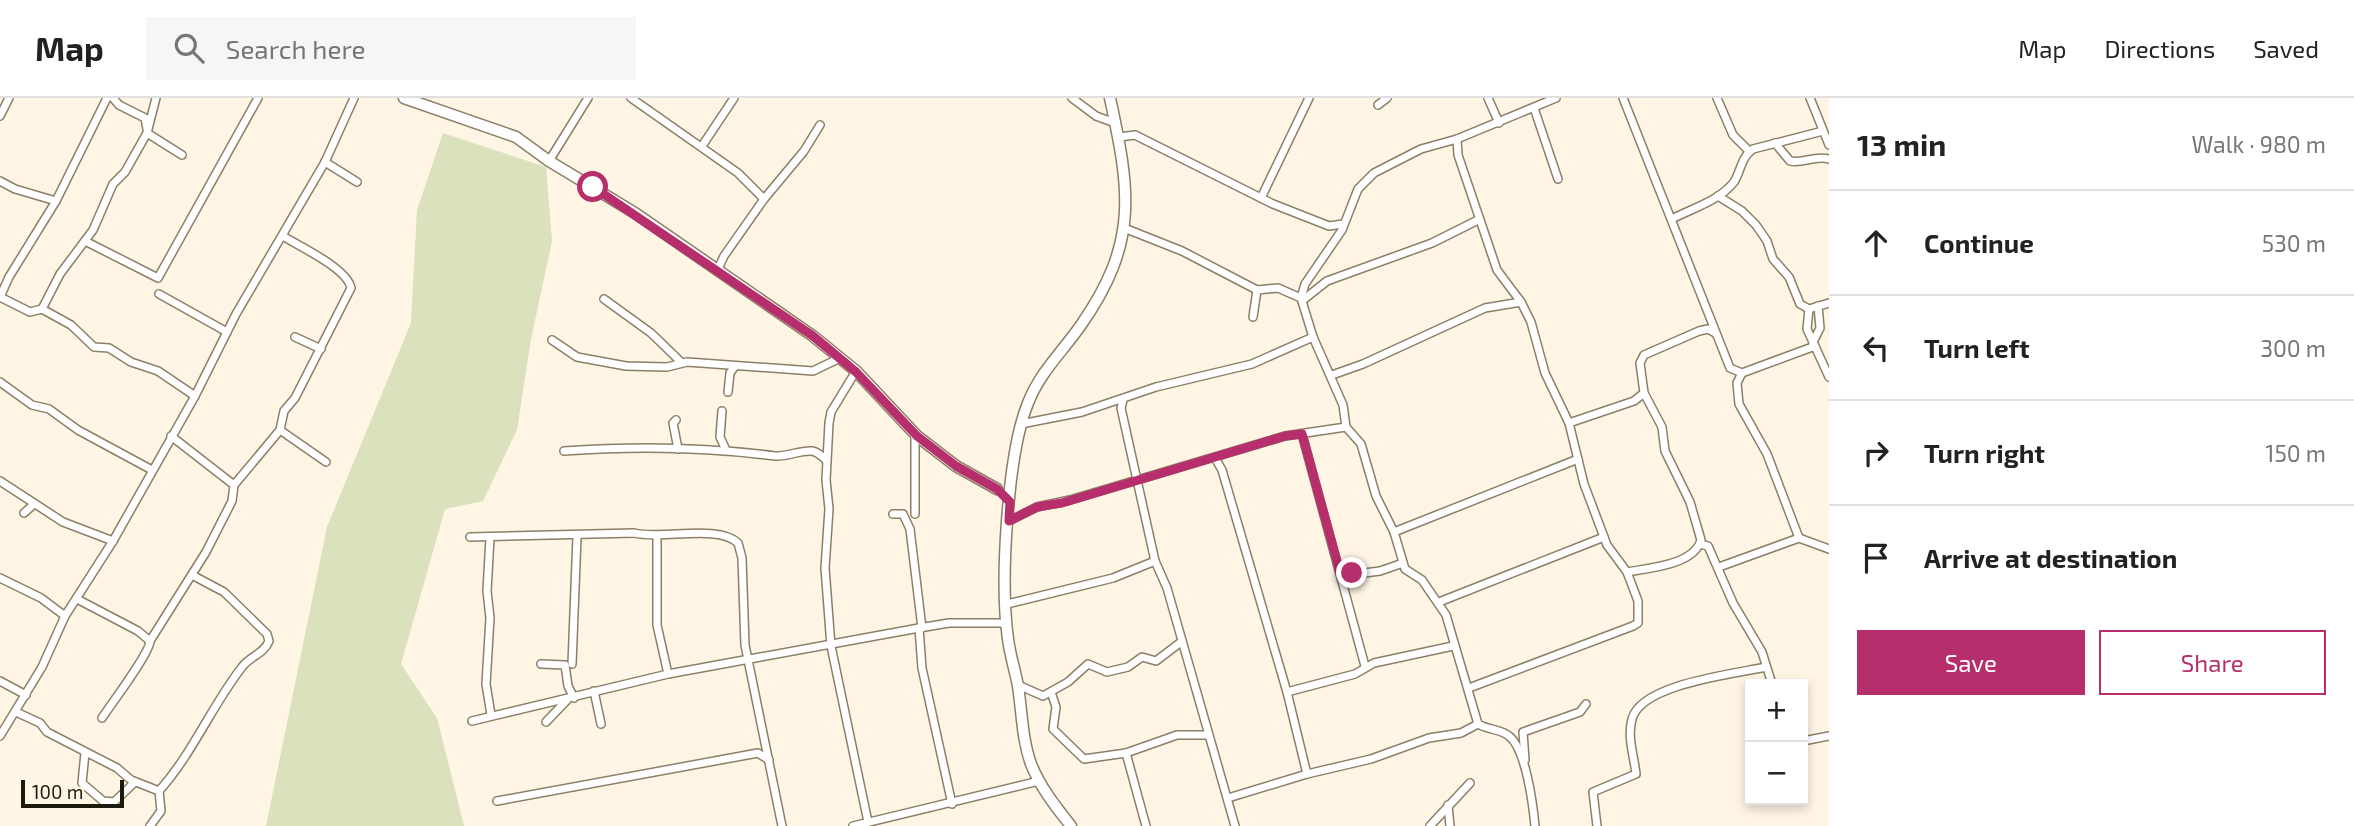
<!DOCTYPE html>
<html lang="en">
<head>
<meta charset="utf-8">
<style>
  :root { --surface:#fff; --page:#f6f6f6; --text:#222; --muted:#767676; --line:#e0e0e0; --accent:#b72e6c }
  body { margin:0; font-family:"Exo 2",sans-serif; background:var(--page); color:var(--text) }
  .controls { position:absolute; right:21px; bottom:21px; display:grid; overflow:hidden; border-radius:0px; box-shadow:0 4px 10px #0003 }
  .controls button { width:63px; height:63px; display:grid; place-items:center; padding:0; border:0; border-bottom:2px solid var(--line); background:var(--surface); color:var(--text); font:35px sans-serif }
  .scale { position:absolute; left:21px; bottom:18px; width:103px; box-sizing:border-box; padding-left:7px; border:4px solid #1e190f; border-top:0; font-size:19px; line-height:24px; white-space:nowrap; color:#1e190f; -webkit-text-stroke:5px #fef5e5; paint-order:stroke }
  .stop { position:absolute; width:21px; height:21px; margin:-16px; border:5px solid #b72e6c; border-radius:50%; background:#fff }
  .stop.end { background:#b72e6c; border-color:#fff; box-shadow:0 2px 7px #0008 }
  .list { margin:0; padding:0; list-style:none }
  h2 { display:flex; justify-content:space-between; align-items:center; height:91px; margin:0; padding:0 28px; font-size:30px }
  h2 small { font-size:23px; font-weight:400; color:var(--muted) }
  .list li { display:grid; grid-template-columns:46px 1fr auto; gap:21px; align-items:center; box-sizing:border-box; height:105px; padding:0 28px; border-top:2px solid var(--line) }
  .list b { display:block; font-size:26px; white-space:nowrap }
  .list em { font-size:23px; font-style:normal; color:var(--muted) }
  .actions { display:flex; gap:14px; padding:21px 28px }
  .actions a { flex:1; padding:16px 0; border:2px solid var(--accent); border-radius:0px; text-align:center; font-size:24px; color:var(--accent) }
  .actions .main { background:var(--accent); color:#fff }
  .icon { flex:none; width:38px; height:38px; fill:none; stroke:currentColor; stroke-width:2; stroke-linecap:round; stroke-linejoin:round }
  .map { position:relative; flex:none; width:1829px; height:728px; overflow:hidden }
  header { display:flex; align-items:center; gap:42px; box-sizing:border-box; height:98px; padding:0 35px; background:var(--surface); border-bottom:2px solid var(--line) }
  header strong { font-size:33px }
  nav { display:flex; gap:38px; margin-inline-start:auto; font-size:24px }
  .search { width:490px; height:63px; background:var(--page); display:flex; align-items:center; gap:18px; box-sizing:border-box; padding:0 24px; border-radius:0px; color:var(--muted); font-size:26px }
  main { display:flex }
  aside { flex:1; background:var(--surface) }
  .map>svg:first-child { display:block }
  .green { fill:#dae1bc }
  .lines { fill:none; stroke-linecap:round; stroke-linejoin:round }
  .street-casing { stroke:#8c7f67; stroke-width:10 }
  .secondary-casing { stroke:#8c7f67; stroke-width:13 }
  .street { stroke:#fff; stroke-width:7 }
  .secondary { stroke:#fff; stroke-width:10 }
  .route { stroke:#b72e6c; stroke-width:9 }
</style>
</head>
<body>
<header>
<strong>Map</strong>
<div class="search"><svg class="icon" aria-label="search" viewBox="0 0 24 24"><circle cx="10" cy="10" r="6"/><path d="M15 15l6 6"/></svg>Search here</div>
<nav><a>Map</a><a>Directions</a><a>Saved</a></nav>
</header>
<main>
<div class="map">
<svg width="1829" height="728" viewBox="0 0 1829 728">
  <rect width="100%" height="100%" fill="#fef5e5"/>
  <!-- green -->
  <polygon class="green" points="443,35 546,69 552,143 531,241 517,332 483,403 445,411 401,566 437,620 464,728 266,728 327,429 411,225 417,112"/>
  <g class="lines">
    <!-- street casing -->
    <g class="street-casing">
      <g id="street">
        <polyline points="113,0 119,7 145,20 147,31"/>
        <polyline points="631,0 738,75 764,101 724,158 717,173"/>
        <polyline points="1072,0 1096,18 1115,25"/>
        <polyline points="1488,0 1499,25"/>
        <polyline points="1623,0 1730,270 1742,275 1815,248"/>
        <polyline points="1717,0 1733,37 1749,53"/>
        <polyline points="1810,0 1829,47"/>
        <polyline points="1378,7 1387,0"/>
        <polyline points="1534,10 1558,81"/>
        <polyline points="0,18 9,0"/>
        <polyline points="147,35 182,57"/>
        <polyline points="1119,39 1135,37 1273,106 1329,128 1343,126"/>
        <polyline points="1457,41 1458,57 1497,172 1521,204 1531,224 1545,275 1569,325 1584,386 1607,447 1627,474 1638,503 1638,525 1633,528 1469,590"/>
        <path d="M1775,45L1790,63C1803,66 1814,57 1829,61"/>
        <polyline points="702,48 734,0"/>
        <polyline points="549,63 588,0"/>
        <polyline points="325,64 357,84"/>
        <polyline points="0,83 15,91 56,103"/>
        <polyline points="1718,98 1742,113 1756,127 1767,143 1773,161 1789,179 1800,206 1809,211 1829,205"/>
        <polyline points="1261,100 1309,0"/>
        <polyline points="764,101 804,53 820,27"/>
        <path d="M1672,121C1693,110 1719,103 1734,84C1741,73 1741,59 1753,51L1823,33"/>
        <path d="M1124,130L1182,153L1257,192L1278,190L1301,200L1313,239L1343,307L1346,329L1361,346L1376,398L1394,434L1405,471L1422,482L1446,517L1478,626C1488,632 1501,631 1509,638C1526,651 1533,707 1535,728"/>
        <polyline points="85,143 158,180 258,0"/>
        <polyline points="159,196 227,234"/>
        <polyline points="0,199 9,179 56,103 107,0"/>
        <polyline points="0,199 30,214 42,211 71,227 94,249 109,250 131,264 158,273 195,298"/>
        <polyline points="1301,200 1305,186 1342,132 1358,91 1374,75 1421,51 1457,41 1556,0"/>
        <polyline points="604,201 651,235 681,264"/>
        <polyline points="1303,202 1327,183 1432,145 1478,122"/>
        <polyline points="42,211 60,176 93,132 113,86 125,74 147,35 156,0"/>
        <polyline points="1809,211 1807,231 1829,279"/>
        <polyline points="1253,219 1257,192"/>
        <polyline points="295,239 321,251"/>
        <polyline points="552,242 577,259 626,268 667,269 687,264 813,273 840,260"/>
        <polyline points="1813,244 1820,230 1818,208"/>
        <polyline points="856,273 831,314 829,325 826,382 829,411 825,470 831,548 868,724"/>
        <polyline points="1742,275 1737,285 1739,306 1767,356 1799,440"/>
        <polyline points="1332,277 1363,266 1485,210 1521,204"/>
        <polyline points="0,284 32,307 49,311 78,332 152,372"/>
        <polyline points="728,294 730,275 735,268"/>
        <polyline points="1123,302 1121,310 1155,463 1167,490 1235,728"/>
        <polyline points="722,313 720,339 726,352"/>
        <polyline points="676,322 673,325 678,351"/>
        <polyline points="1569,325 1634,303 1644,295"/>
        <polyline points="1021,326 1082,314 1156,289 1252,266 1313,239"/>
        <polyline points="280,332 326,364"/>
        <polyline points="1302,336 1365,568"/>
        <polyline points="171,338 234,387"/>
        <path d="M564,353C634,348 706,349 775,358C787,359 800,352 812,353C818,354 822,358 826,362"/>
        <polyline points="1215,360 1222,372 1287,594 1307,676"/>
        <polyline points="0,383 63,424 113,443"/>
        <polyline points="24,415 33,407"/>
        <polyline points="893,416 903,416 910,431 922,530"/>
        <polyline points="915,416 915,336"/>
        <polyline points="1009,423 1037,409 1070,402 1285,338 1346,329"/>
        <polyline points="1394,434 1578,361"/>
        <polyline points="657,438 657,527 668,576"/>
        <path d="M470,439L634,435C662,442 718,426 738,445L742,460L745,547L782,728"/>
        <polyline points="490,440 487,493 490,520 486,586 491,617"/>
        <polyline points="1700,446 1708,448 1733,505 1762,554 1772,586"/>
        <polyline points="1719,469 1799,440 1829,451"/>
        <path d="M1627,474C1649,470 1694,467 1701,442L1690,404L1665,353L1662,329L1644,295L1640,265L1644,257L1699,233L1708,231L1715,235"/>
        <polyline points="1341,478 1380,473 1403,465"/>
        <polyline points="0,480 41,500 65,518"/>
        <polyline points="77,501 138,533 150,543"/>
        <polyline points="1439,504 1604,439"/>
        <polyline points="1007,506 1113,480 1155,463"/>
        <polyline points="919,530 922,570 952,706"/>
        <polyline points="541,566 565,567 568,588 574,600"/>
        <polyline points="572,566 577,439"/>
        <polyline points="0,583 26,597"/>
        <polyline points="1018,587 1043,598 1068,584 1088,566 1107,574 1128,569 1142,559 1156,563 1181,544"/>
        <polyline points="594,593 601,626"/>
        <polyline points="1051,594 1056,609 1053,631 1084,661 1126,655 1177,637 1208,637"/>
        <polyline points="1287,594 1355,576 1374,565 1453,548"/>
        <polyline points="16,614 40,625 47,634 117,670 131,682 159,693"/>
        <path d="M102,620C111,606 150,555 150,543L206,454L232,403L234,387L280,332L284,313L295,300L351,190C347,170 300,149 283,138"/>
        <polyline points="472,623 668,576 919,530 949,525 1006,525"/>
        <polyline points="546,624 567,602"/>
        <polyline points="0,638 42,569 65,518 113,443 195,298 236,216 325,64 354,0"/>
        <polyline points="1803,643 1829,638"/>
        <polyline points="85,655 82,685 103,703 114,704 135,684"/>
        <polyline points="1126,655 1146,728"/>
        <polyline points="1525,662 1523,634 1580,614 1586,606"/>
        <path d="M159,693C193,655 211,609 242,569C250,558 264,556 269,543L267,536L224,494L192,477"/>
        <polyline points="1228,700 1307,676 1371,661 1429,640 1461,635 1478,626"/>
        <polyline points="497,703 758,655 769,662"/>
        <polyline points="1448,707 1450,728"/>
        <polyline points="150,728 161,713 159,693"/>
        <polyline points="853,728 1039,683"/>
        <polyline points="1430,728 1470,685"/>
        <path d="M1597,728L1593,694L1636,676C1634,658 1627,639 1632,621C1641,586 1734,576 1766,569"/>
      </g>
    </g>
    <!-- secondary casing -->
    <g class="secondary-casing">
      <g id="secondary">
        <polyline points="404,0 516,39 549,63 635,115 813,238 856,273 917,338 956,368 997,391"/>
        <path d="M1071,728C1056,709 1040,689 1031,666C1022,641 1022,614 1018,588C1015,572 1010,557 1008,541C1000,485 1007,357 1028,305C1040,274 1063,253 1081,227C1139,144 1130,93 1110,0"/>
      </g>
    </g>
    <!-- street -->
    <use href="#street" class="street"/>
    <!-- secondary -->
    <use href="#secondary" class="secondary"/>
  </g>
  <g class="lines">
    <!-- route -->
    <polyline class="route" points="593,89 813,238 856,274 917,338 956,368 997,391 1010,404 1009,423 1037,409 1062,405 1285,338 1302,336 1341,478 1352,475"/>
  </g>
</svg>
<div class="controls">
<button>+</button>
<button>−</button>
</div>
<div class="scale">100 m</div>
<div class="stop" style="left:593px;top:89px"></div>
<div class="stop end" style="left:1352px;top:475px"></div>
</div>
<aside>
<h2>13 min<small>Walk · 980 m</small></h2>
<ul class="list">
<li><svg class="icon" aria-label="ahead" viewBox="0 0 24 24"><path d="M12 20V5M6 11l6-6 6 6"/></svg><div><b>Continue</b></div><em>530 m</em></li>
<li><svg class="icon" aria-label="left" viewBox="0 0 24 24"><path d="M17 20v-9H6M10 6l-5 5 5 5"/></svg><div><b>Turn left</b></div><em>300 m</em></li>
<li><svg class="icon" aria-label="right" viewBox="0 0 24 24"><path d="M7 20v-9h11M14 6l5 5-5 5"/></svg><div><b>Turn right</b></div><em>150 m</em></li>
<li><svg class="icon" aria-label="arrive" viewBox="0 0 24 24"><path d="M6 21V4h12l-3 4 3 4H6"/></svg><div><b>Arrive at destination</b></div></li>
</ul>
<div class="actions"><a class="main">Save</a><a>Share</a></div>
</aside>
</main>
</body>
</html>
